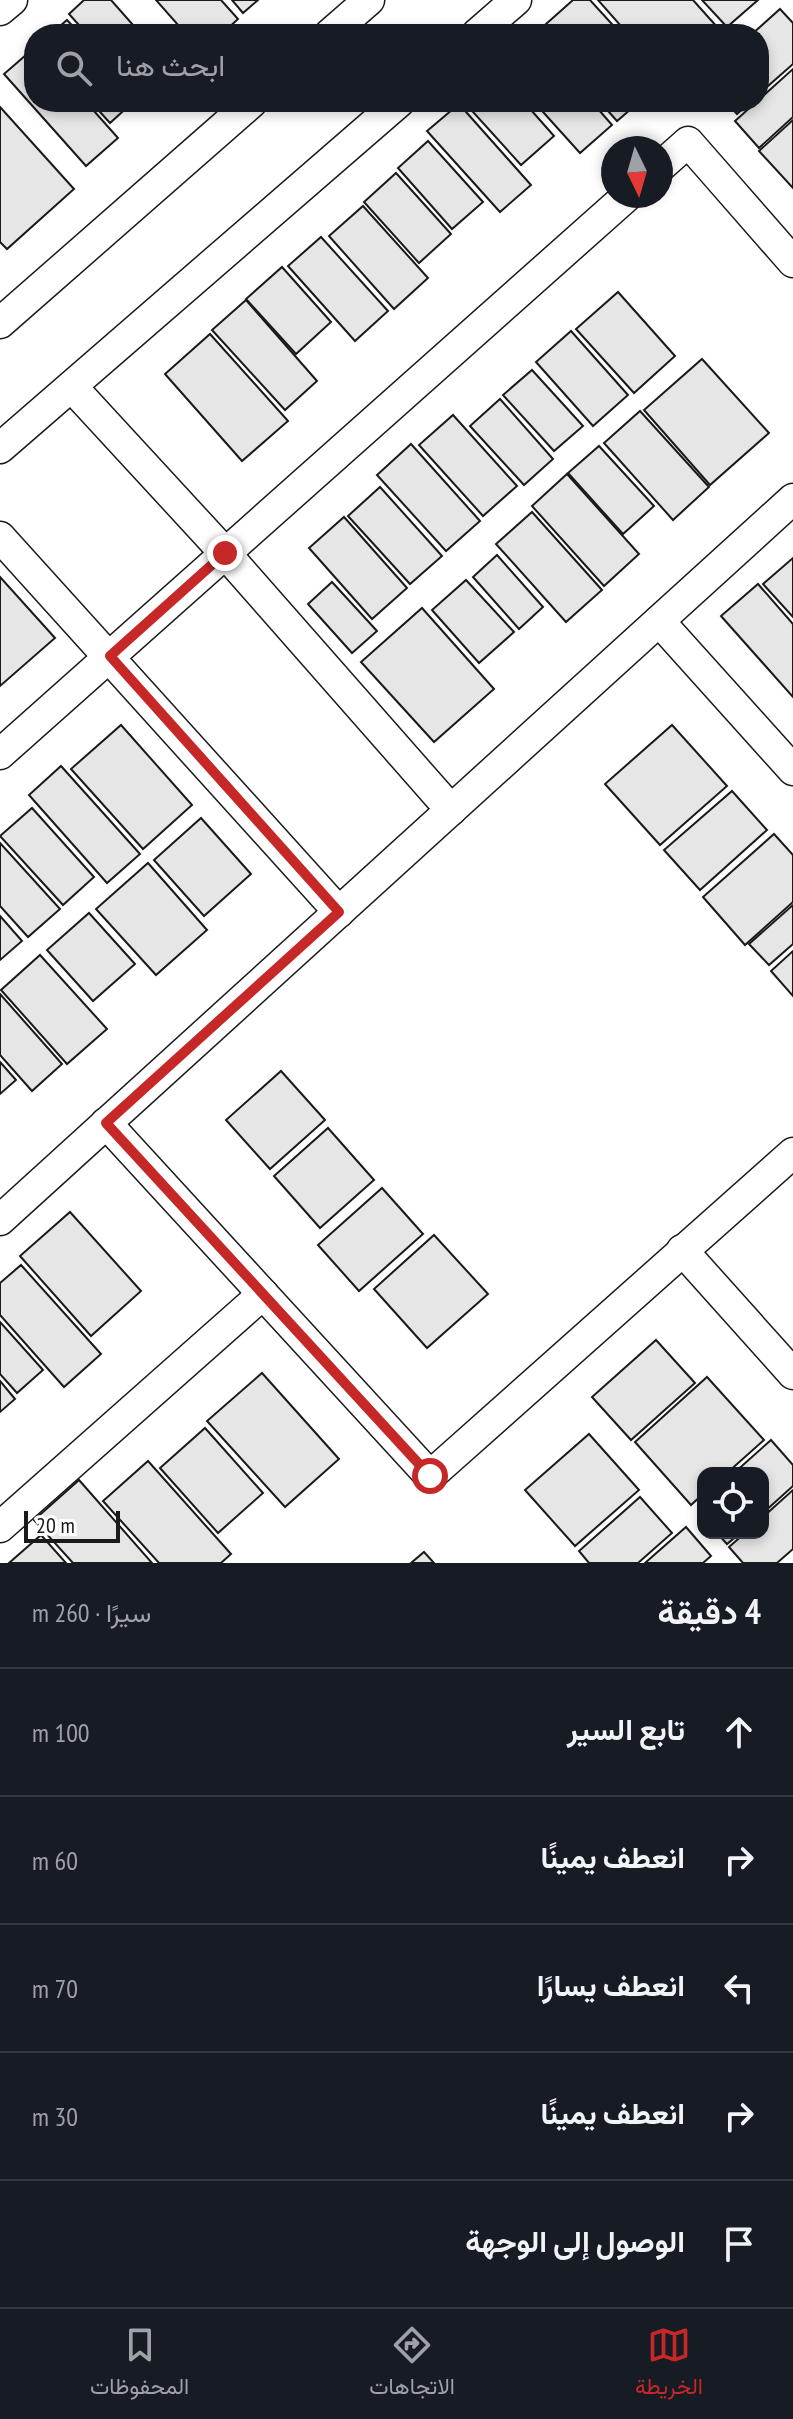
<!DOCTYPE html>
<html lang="ar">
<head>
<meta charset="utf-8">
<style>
  :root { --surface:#171b24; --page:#242831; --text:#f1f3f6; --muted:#9ea1a6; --line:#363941; --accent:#c62828 }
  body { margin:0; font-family:"PT Sans Narrow",Vazirmatn,sans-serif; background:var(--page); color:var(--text); direction:rtl }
  .controls { position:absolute; right:24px; bottom:24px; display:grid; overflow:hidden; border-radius:16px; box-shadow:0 4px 12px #0003 }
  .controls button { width:72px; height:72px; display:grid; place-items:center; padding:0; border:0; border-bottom:2px solid var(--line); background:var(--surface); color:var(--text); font:40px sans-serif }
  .compass { position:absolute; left:601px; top:136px; width:72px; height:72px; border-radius:50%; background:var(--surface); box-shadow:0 4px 12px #0003; rotate:175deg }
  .scale { position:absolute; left:24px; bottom:20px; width:96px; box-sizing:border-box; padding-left:8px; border:4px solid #1a1a1a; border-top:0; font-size:22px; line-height:28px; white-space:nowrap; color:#1a1a1a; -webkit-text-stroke:6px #fff; paint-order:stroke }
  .stop { position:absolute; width:24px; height:24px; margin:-18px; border:6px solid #c62828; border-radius:50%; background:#fff }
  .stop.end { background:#c62828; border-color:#fff; box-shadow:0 2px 8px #0008 }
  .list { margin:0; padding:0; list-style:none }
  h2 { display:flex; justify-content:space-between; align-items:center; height:104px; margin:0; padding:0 32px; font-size:34px }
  h2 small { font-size:26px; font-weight:400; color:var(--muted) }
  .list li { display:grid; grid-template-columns:52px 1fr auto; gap:24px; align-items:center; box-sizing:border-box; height:128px; padding:0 32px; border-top:2px solid var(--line) }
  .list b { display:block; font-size:30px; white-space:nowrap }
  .list em { font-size:26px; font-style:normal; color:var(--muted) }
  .icon { flex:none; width:44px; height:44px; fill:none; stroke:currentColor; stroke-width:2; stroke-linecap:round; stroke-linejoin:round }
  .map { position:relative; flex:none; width:793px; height:1563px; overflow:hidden; direction:ltr }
  .search { position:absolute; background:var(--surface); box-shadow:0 4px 12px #0003; left:24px; right:24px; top:24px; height:88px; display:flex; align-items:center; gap:20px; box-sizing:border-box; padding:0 28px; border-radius:32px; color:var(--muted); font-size:30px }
  .sheet { height:744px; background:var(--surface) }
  nav { display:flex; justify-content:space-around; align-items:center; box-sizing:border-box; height:112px; border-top:2px solid var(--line); background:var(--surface); font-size:22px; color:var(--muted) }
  nav a { display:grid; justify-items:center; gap:4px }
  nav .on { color:var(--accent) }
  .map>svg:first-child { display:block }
  .building { fill:#e6e6e6; stroke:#1a1a1a; stroke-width:2 }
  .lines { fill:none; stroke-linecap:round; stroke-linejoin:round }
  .minor-casing { stroke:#1a1a1a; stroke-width:33 }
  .minor { stroke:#fff; stroke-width:30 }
  .route { stroke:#c62828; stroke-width:10 }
</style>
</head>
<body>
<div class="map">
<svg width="793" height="1563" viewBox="0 0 793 1563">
  <rect width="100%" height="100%" fill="#fff"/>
  <!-- building -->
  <g class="building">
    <polygon points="84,0 111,0 141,34 87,34 69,14"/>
    <polygon points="156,0 221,0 238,19 222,34 186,34"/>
    <polygon points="232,0 258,0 243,13"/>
    <polygon points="573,0 590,0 621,34 539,34 537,32"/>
    <polygon points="598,0 693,0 718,28 711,34 628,34"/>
    <polygon points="702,0 758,0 727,27"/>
    <polygon points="780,9 793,23 793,64 759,94 759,34 752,34"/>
    <polygon points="67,20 80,34 51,34"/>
    <polygon points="34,48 34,102 86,102 118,138 86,166 4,74"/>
    <polygon points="793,69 793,117 759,148 735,121"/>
    <polygon points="91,102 133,102 110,123"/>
    <polygon points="464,102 524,102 554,136 521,165"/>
    <polygon points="534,102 592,102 612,125 580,153"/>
    <polygon points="600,102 639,102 617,121"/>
    <polygon points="726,102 750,102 737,114"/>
    <polygon points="459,104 531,185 500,212 427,131"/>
    <polygon points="0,107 74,189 7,249 0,242"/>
    <polygon points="793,120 793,188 759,151"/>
    <polygon points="428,141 483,202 452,229 398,168"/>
    <polygon points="396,173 451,234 419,263 364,202"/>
    <polygon points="363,206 428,278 394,309 329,236"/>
    <polygon points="321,237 388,311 355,341 288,266"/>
    <polygon points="282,267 331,322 296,354 246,299"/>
    <polygon points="618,292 675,356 634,393 576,329"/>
    <polygon points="246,300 317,381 285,410 212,330"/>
    <polygon points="571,331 628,395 593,426 536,362"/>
    <polygon points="210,334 288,421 242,461 165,374"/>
    <polygon points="702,359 769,433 710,485 644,410"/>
    <polygon points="532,370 583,426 554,451 503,395"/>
    <polygon points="500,399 553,459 524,485 470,426"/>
    <polygon points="640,411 709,487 673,520 604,443"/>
    <polygon points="453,415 517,486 483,516 419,445"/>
    <polygon points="411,444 480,521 446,551 377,475"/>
    <polygon points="599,446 654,506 623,534 568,473"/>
    <polygon points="567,474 639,554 604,586 532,506"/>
    <polygon points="380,487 442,556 410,584 348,516"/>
    <polygon points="532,512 602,590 566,622 496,544"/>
    <polygon points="344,517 407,588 372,619 309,548"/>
    <polygon points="497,555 543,607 519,629 473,577"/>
    <polygon points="793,558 793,617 763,584"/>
    <polygon points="0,577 55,638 0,686"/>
    <polygon points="466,580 514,632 479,663 432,610"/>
    <polygon points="332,582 377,631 352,653 308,604"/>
    <polygon points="758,584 793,624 793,697 721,616"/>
    <polygon points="422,608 494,689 434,742 361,662"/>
    <polygon points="121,725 192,805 143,849 71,769"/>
    <polygon points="672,725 727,786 660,845 605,784"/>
    <polygon points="61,766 140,854 107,883 29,795"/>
    <polygon points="732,791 767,830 700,890 664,850"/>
    <polygon points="32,808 94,877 63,905 0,836"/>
    <polygon points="201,818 251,874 204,916 154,860"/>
    <polygon points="774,834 793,855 793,902 745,945 703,897"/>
    <polygon points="0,843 60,909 28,937 0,906"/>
    <polygon points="148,863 207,930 156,975 96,909"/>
    <polygon points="793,905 793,944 769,965 749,944"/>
    <polygon points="89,913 135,964 93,1001 47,950"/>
    <polygon points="0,916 22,941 0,960"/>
    <polygon points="793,951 793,996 771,971"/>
    <polygon points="40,955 107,1029 67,1064 1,990"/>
    <polygon points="0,994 62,1064 32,1091 0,1055"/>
    <polygon points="0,1062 16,1080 0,1094"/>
    <polygon points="281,1071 325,1120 270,1169 226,1120"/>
    <polygon points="328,1128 374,1180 320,1228 274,1176"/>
    <polygon points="382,1188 423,1234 359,1291 318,1245"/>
    <polygon points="70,1212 141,1291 91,1336 20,1256"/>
    <polygon points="434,1235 488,1294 427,1348 374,1289"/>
    <polygon points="21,1265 101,1354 64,1387 0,1315 0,1283"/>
    <polygon points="0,1322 43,1370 17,1393 0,1374"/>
    <polygon points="656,1340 695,1383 631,1440 592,1397"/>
    <polygon points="262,1373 339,1459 285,1507 207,1421"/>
    <polygon points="707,1377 764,1440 727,1473 703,1473 703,1494 691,1505 635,1442"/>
    <polygon points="0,1381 15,1399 0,1412"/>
    <polygon points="205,1428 263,1493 218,1533 160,1468"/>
    <polygon points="589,1434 639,1490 575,1546 525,1490"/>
    <polygon points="771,1440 793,1465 793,1486 763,1513 763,1473 734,1473"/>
    <polygon points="148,1461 231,1554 221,1563 159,1563 103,1501"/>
    <polygon points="79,1480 152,1563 73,1563 34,1520"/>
    <polygon points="793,1490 793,1549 777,1563 743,1563 729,1547 745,1533 763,1533 763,1517"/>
    <polygon points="640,1497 672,1533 638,1563 589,1563 579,1551"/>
    <polygon points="686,1527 711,1556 703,1563 645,1563"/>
    <polygon points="717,1533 740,1533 727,1544"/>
    <polygon points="41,1535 66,1563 9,1563"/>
    <polygon points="424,1552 434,1563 411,1563"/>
  </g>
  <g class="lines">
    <!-- minor casing -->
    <g class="minor-casing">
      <g id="minor">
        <polyline points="0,10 12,0"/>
        <polyline points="330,34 369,0"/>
        <polyline points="477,34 516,0"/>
        <polyline points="661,166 688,142 793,262"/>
        <polyline points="0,323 252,102"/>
        <polyline points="72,387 225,553 451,810"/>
        <polyline points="0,448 399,102"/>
        <polyline points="0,537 339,912"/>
        <polyline points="659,621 793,770"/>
        <polyline points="0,754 627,196"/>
        <polyline points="106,1123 430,1476 793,1153"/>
        <polyline points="0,1220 793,499"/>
        <polyline points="682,1250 793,1374"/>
        <polyline points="0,1527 263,1294"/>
      </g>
    </g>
    <!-- minor -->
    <use href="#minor" class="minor"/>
  </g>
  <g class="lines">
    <!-- route -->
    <polyline class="route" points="225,553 110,656 339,912 106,1123 430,1476"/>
  </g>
</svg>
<div class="controls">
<button><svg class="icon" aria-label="locate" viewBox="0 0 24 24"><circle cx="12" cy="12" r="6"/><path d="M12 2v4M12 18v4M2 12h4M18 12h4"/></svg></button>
</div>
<svg class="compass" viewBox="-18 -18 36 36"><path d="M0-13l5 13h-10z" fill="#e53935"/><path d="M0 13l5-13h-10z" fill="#9ea1a6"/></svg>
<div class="scale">20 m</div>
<div class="stop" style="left:430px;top:1476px"></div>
<div class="stop end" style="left:225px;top:553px"></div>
<div class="search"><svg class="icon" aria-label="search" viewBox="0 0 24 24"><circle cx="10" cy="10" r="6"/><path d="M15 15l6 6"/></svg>ابحث هنا</div>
</div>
<section class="sheet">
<h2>4 دقيقة<small>سيرًا · 260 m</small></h2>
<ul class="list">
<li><svg class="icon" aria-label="ahead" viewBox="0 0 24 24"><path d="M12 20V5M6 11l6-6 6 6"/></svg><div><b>تابع السير</b></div><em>100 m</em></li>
<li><svg class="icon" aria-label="right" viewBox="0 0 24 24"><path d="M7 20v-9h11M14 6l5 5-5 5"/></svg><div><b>انعطف يمينًا</b></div><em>60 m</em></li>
<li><svg class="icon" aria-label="left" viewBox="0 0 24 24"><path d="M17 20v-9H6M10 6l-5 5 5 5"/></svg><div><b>انعطف يسارًا</b></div><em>70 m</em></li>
<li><svg class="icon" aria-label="right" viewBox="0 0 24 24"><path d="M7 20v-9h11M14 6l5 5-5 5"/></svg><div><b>انعطف يمينًا</b></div><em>30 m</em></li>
<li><svg class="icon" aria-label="arrive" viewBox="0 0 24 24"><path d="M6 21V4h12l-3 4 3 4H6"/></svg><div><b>الوصول إلى الوجهة</b></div></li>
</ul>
</section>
<nav>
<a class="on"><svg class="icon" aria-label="map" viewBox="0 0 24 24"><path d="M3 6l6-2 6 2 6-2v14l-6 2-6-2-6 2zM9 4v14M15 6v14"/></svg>الخريطة</a>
<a><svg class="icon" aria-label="directions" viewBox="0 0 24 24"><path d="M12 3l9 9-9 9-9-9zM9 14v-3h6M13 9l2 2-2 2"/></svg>الاتجاهات</a>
<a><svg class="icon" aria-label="saved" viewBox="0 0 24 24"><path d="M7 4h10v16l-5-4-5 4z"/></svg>المحفوظات</a>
</nav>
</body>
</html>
